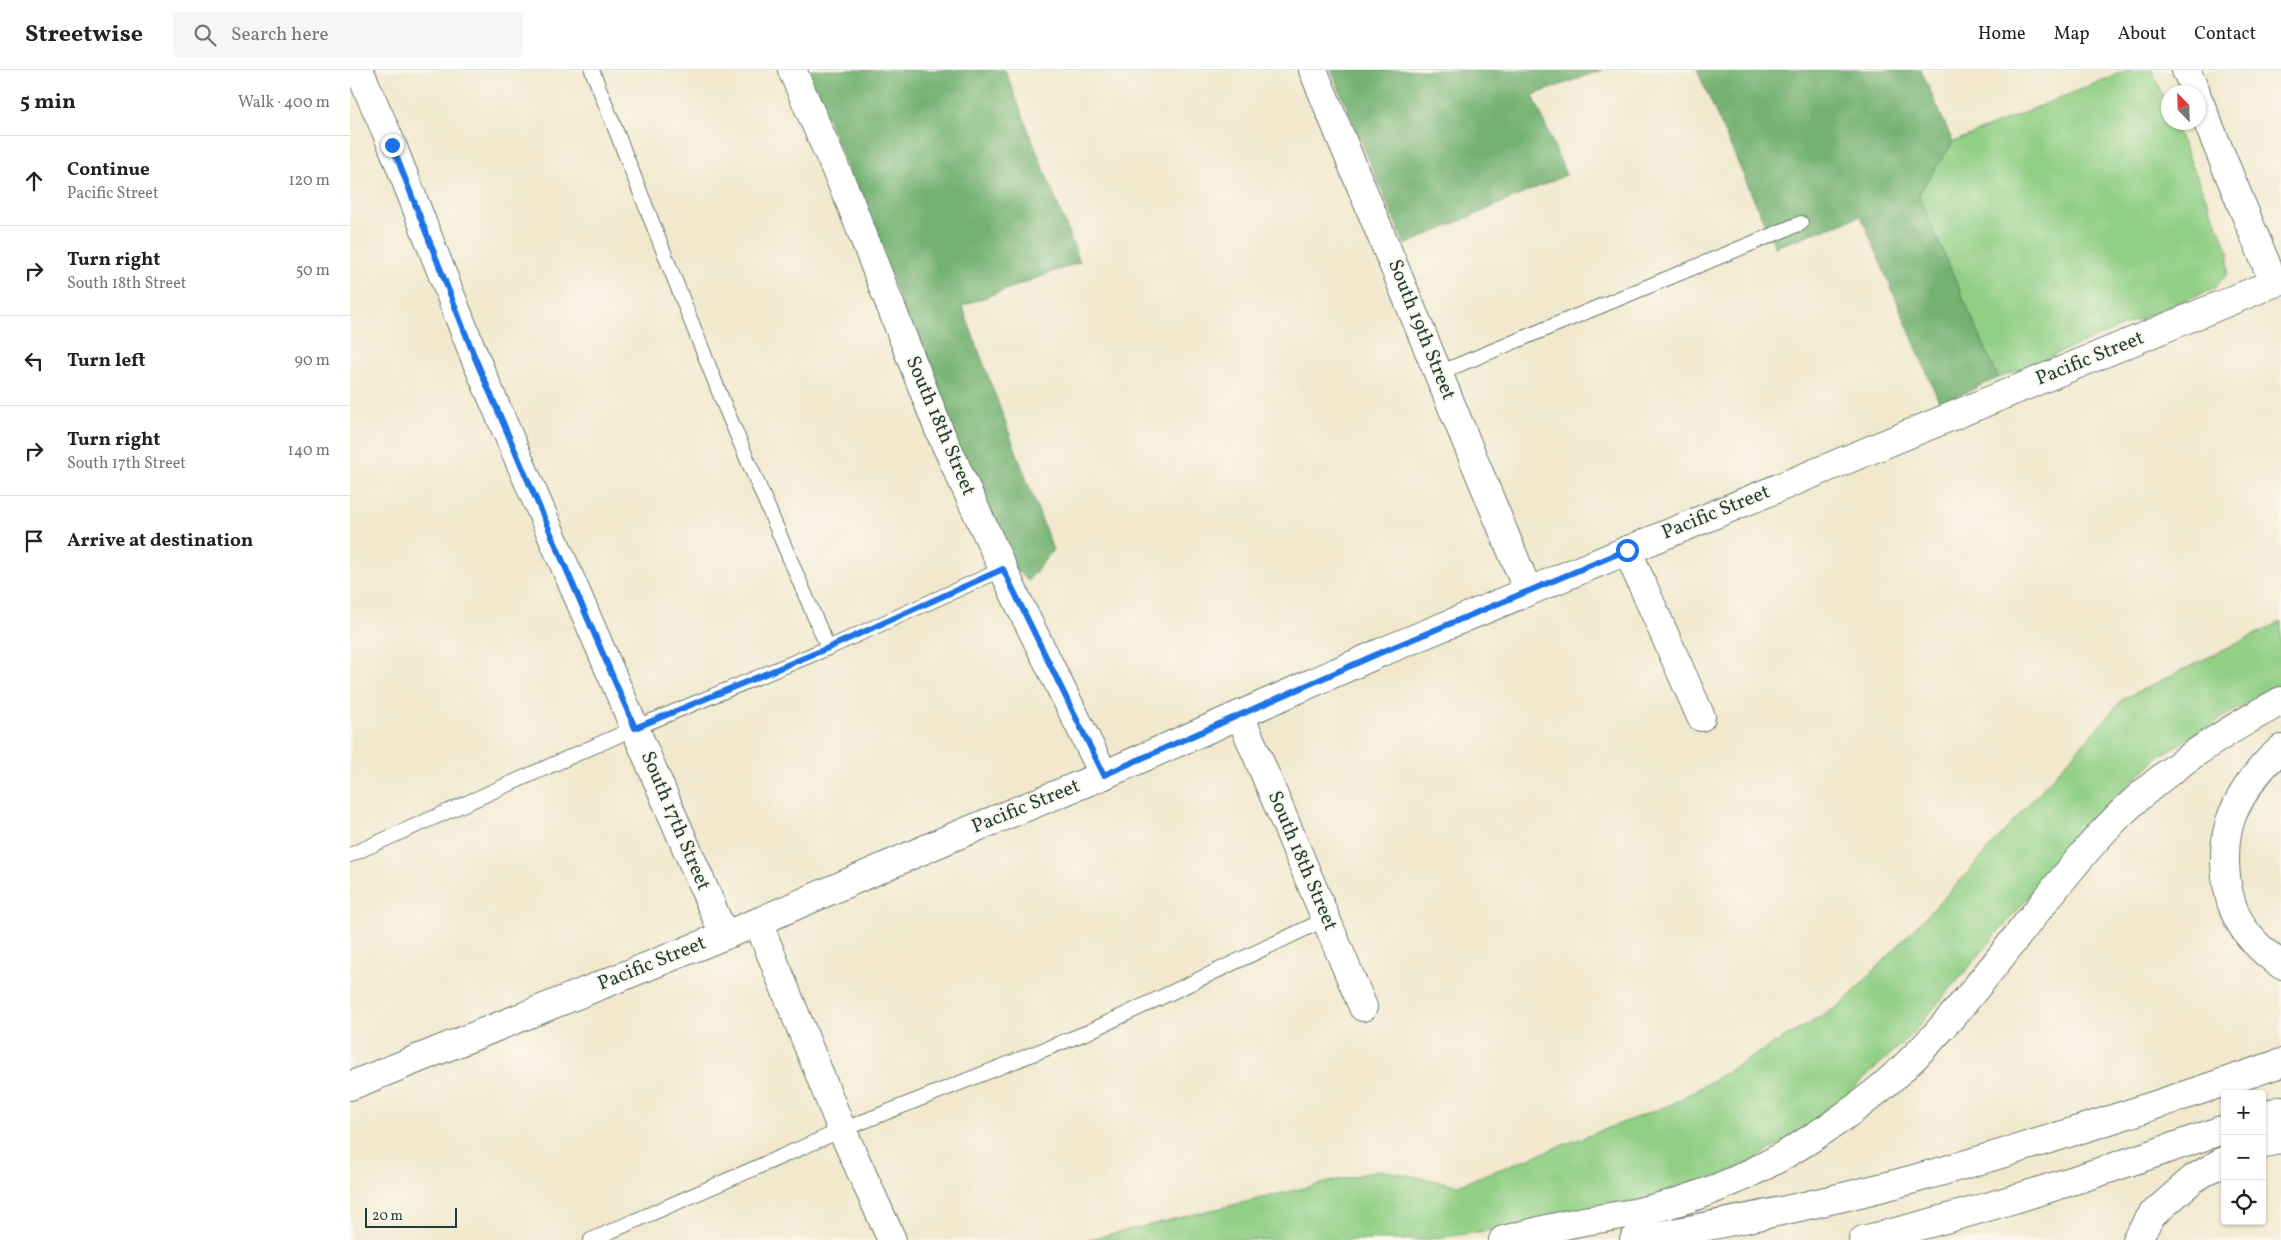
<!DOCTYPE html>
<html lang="en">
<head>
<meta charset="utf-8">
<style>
  :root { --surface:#fff; --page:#f6f6f6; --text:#222; --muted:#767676; --line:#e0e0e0 }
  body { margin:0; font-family:Vollkorn,serif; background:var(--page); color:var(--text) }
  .controls { position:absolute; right:15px; bottom:15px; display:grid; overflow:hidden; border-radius:5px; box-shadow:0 1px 4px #0004 }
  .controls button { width:45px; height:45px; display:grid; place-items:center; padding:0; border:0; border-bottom:1px solid var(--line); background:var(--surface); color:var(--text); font:25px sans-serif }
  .compass { position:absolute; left:1811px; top:15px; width:45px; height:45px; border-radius:50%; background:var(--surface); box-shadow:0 1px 4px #0004; rotate:337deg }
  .scale { position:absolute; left:15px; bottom:12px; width:92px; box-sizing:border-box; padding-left:5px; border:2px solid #1f3d34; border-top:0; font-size:14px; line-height:18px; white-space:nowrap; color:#1f3d34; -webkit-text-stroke:4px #fbf7ec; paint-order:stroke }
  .stop { position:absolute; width:15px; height:15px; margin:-11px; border:4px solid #1a73e8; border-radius:50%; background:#fff }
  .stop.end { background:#1a73e8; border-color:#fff; box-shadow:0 1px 5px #0008 }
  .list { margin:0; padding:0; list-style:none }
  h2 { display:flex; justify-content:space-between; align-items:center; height:65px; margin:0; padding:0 20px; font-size:21px }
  h2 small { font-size:16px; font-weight:400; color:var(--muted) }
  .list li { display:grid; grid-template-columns:32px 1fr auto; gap:15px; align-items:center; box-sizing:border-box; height:90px; padding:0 20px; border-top:1px solid var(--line) }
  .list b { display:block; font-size:19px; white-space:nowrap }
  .list p { margin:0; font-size:16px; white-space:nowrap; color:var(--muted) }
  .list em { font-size:16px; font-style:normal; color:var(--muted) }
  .icon { flex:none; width:28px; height:28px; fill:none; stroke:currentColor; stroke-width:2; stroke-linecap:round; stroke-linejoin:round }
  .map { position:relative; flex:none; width:1931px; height:1170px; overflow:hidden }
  header { display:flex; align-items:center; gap:30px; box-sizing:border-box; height:70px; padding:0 25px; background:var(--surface); border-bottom:1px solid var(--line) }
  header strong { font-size:24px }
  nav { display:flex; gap:28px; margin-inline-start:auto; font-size:18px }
  .search { width:350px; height:45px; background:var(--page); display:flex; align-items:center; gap:12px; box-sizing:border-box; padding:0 18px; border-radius:5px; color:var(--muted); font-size:19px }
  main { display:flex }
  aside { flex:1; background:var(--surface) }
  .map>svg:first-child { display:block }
  .green { fill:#91cf85; stroke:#58865c }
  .forest { fill:#74b272; stroke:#4a7853 }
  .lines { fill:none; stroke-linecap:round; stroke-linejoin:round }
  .lane-casing { stroke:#68796a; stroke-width:16 }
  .street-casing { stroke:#68796a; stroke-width:30 }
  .secondary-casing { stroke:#68796a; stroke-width:30 }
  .highway-casing { stroke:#68796a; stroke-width:30 }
  .lane { stroke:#fff; stroke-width:14 }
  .street { stroke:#fff; stroke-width:28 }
  .secondary { stroke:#fff; stroke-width:28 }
  .highway { stroke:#fff; stroke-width:28 }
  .route { stroke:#1a73e8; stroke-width:6 }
  .labels { text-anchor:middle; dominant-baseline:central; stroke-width:4; stroke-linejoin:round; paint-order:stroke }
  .street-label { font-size:20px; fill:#1f3d34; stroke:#fbf7ec }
</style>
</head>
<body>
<header>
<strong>Streetwise</strong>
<div class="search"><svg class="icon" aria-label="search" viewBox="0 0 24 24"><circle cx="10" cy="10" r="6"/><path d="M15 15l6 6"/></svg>Search here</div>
<nav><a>Home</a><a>Map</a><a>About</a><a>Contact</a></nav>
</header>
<main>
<aside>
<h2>5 min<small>Walk · 400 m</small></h2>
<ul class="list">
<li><svg class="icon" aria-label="ahead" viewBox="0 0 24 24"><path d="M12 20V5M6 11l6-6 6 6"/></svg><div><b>Continue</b><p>Pacific Street</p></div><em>120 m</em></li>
<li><svg class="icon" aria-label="right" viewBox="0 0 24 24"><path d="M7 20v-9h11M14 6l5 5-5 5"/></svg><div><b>Turn right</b><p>South 18th Street</p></div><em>50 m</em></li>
<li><svg class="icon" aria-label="left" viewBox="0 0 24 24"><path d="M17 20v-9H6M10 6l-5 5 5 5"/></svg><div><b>Turn left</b></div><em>90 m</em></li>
<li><svg class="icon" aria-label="right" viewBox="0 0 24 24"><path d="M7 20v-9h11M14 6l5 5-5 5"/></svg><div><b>Turn right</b><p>South 17th Street</p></div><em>140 m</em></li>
<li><svg class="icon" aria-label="arrive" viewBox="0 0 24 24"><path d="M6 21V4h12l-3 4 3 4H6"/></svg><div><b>Arrive at destination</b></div></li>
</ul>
</aside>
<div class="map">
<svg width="1931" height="1170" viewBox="0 0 1931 1170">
  <rect width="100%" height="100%" fill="#fbf7ec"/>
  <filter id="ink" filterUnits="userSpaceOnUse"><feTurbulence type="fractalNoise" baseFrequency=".02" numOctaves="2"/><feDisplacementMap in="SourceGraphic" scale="10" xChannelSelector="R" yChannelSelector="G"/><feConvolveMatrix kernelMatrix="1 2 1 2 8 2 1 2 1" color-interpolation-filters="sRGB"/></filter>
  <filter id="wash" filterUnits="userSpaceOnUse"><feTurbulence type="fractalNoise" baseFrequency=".0096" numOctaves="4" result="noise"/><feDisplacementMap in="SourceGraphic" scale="20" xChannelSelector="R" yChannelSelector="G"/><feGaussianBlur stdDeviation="1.12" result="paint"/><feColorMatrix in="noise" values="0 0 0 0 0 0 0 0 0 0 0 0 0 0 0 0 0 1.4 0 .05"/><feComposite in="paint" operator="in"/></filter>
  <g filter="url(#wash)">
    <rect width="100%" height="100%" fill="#f1e8cd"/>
    <!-- green -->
    <g class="green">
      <polygon points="1777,0 1802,0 1818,39 1818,52 1824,53 1879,182 1877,204 1865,218 1648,308 1568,125 1603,72"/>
      <polygon points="1931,552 1931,617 1899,632 1811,685 1756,736 1561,965 1476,1044 1398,1094 1337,1119 1231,1146 1076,1170 736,1170 1030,1100 1108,1115 1322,1034 1492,934 1609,812 1773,629"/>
    </g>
    <!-- forest -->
    <g class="forest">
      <polygon points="458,0 655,0 730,192 612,236 703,480 678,511 651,485"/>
      <polygon points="981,0 1252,0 1183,25 1216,105 1055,175"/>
      <polygon points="1347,0 1571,0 1603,72 1568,125 1648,308 1590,334 1511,146 1425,177"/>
    </g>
  </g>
  <g filter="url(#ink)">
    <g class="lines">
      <!-- lane casing -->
      <g class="lane-casing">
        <g id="lane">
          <polyline points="242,0 375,337 478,578"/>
          <polyline points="1089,303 1451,153"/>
          <polyline points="0,785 285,658 478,578 653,499"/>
          <polyline points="241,1170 492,1060 738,962 976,849"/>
        </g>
      </g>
      <!-- street casing -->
      <g class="street-casing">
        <g id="street">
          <polyline points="9,0 42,75 125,288 374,865"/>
          <polyline points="442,0 500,132 589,360 671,538 754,705"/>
          <polyline points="963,0 1178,521"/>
          <polyline points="1836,0 1846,22"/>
          <polyline points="1848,29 1924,213"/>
          <polyline points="1277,480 1351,647"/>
          <polyline points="890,645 1013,937"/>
          <polyline points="408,852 492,1060 542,1170"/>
        </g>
      </g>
      <!-- secondary casing -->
      <g class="secondary-casing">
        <polyline id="secondary" points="0,1016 408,852 603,767 754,705 1032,582 1931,210"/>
      </g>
      <!-- highway casing -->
      <g class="highway-casing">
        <g id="highway">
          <path d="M1931,679C1911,696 1894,719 1883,743C1870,774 1873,825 1891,854C1900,870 1916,884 1931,895"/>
          <polyline points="1912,1047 1931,1040"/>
          <polyline points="1912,1075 1931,1068"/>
          <path d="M1153,1170C1178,1164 1203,1157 1229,1152C1250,1148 1271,1146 1292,1141C1348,1129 1405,1104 1454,1073C1488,1052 1522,1027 1551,1000C1626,929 1682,840 1751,764C1802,708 1865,667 1931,631"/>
          <path d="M1284,1170C1378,1153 1472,1134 1564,1109C1688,1075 1809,1034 1931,993"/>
          <path d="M1513,1170C1636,1141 1755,1101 1875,1059"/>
          <polyline points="1786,1170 1802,1145 1843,1109 1875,1090"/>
        </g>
      </g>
      <!-- lane -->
      <use href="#lane" class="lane"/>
      <!-- street -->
      <use href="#street" class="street"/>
      <!-- secondary -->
      <use href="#secondary" class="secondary"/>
      <!-- highway -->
      <use href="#highway" class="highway"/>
    </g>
  </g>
  <g class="lines" filter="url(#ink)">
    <!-- route -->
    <polyline class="route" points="42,75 125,288 285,658 478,578 653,499 754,705 1032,582 1277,480"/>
  </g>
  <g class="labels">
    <!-- street labels -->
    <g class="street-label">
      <text transform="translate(1071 260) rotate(68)">South 19th Street</text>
      <text transform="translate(1740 289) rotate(-22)">Pacific Street</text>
      <text transform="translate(590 356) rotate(67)">South 18th Street</text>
      <text transform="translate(1366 443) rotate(-22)">Pacific Street</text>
      <text transform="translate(676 737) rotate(-22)">Pacific Street</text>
      <text transform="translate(325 751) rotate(67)">South 17th Street</text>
      <text transform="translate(952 791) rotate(67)">South 18th Street</text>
      <text transform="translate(302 894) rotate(-22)">Pacific Street</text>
    </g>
  </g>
</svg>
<div class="controls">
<button>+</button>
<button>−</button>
<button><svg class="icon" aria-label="locate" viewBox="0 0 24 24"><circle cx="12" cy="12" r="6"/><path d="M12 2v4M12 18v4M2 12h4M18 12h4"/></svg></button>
</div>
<svg class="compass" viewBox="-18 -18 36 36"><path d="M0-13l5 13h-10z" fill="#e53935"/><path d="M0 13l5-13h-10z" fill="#767676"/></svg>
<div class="scale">20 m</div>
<div class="stop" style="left:1277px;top:480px"></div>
<div class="stop end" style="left:42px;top:75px"></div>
</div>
</main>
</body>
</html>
